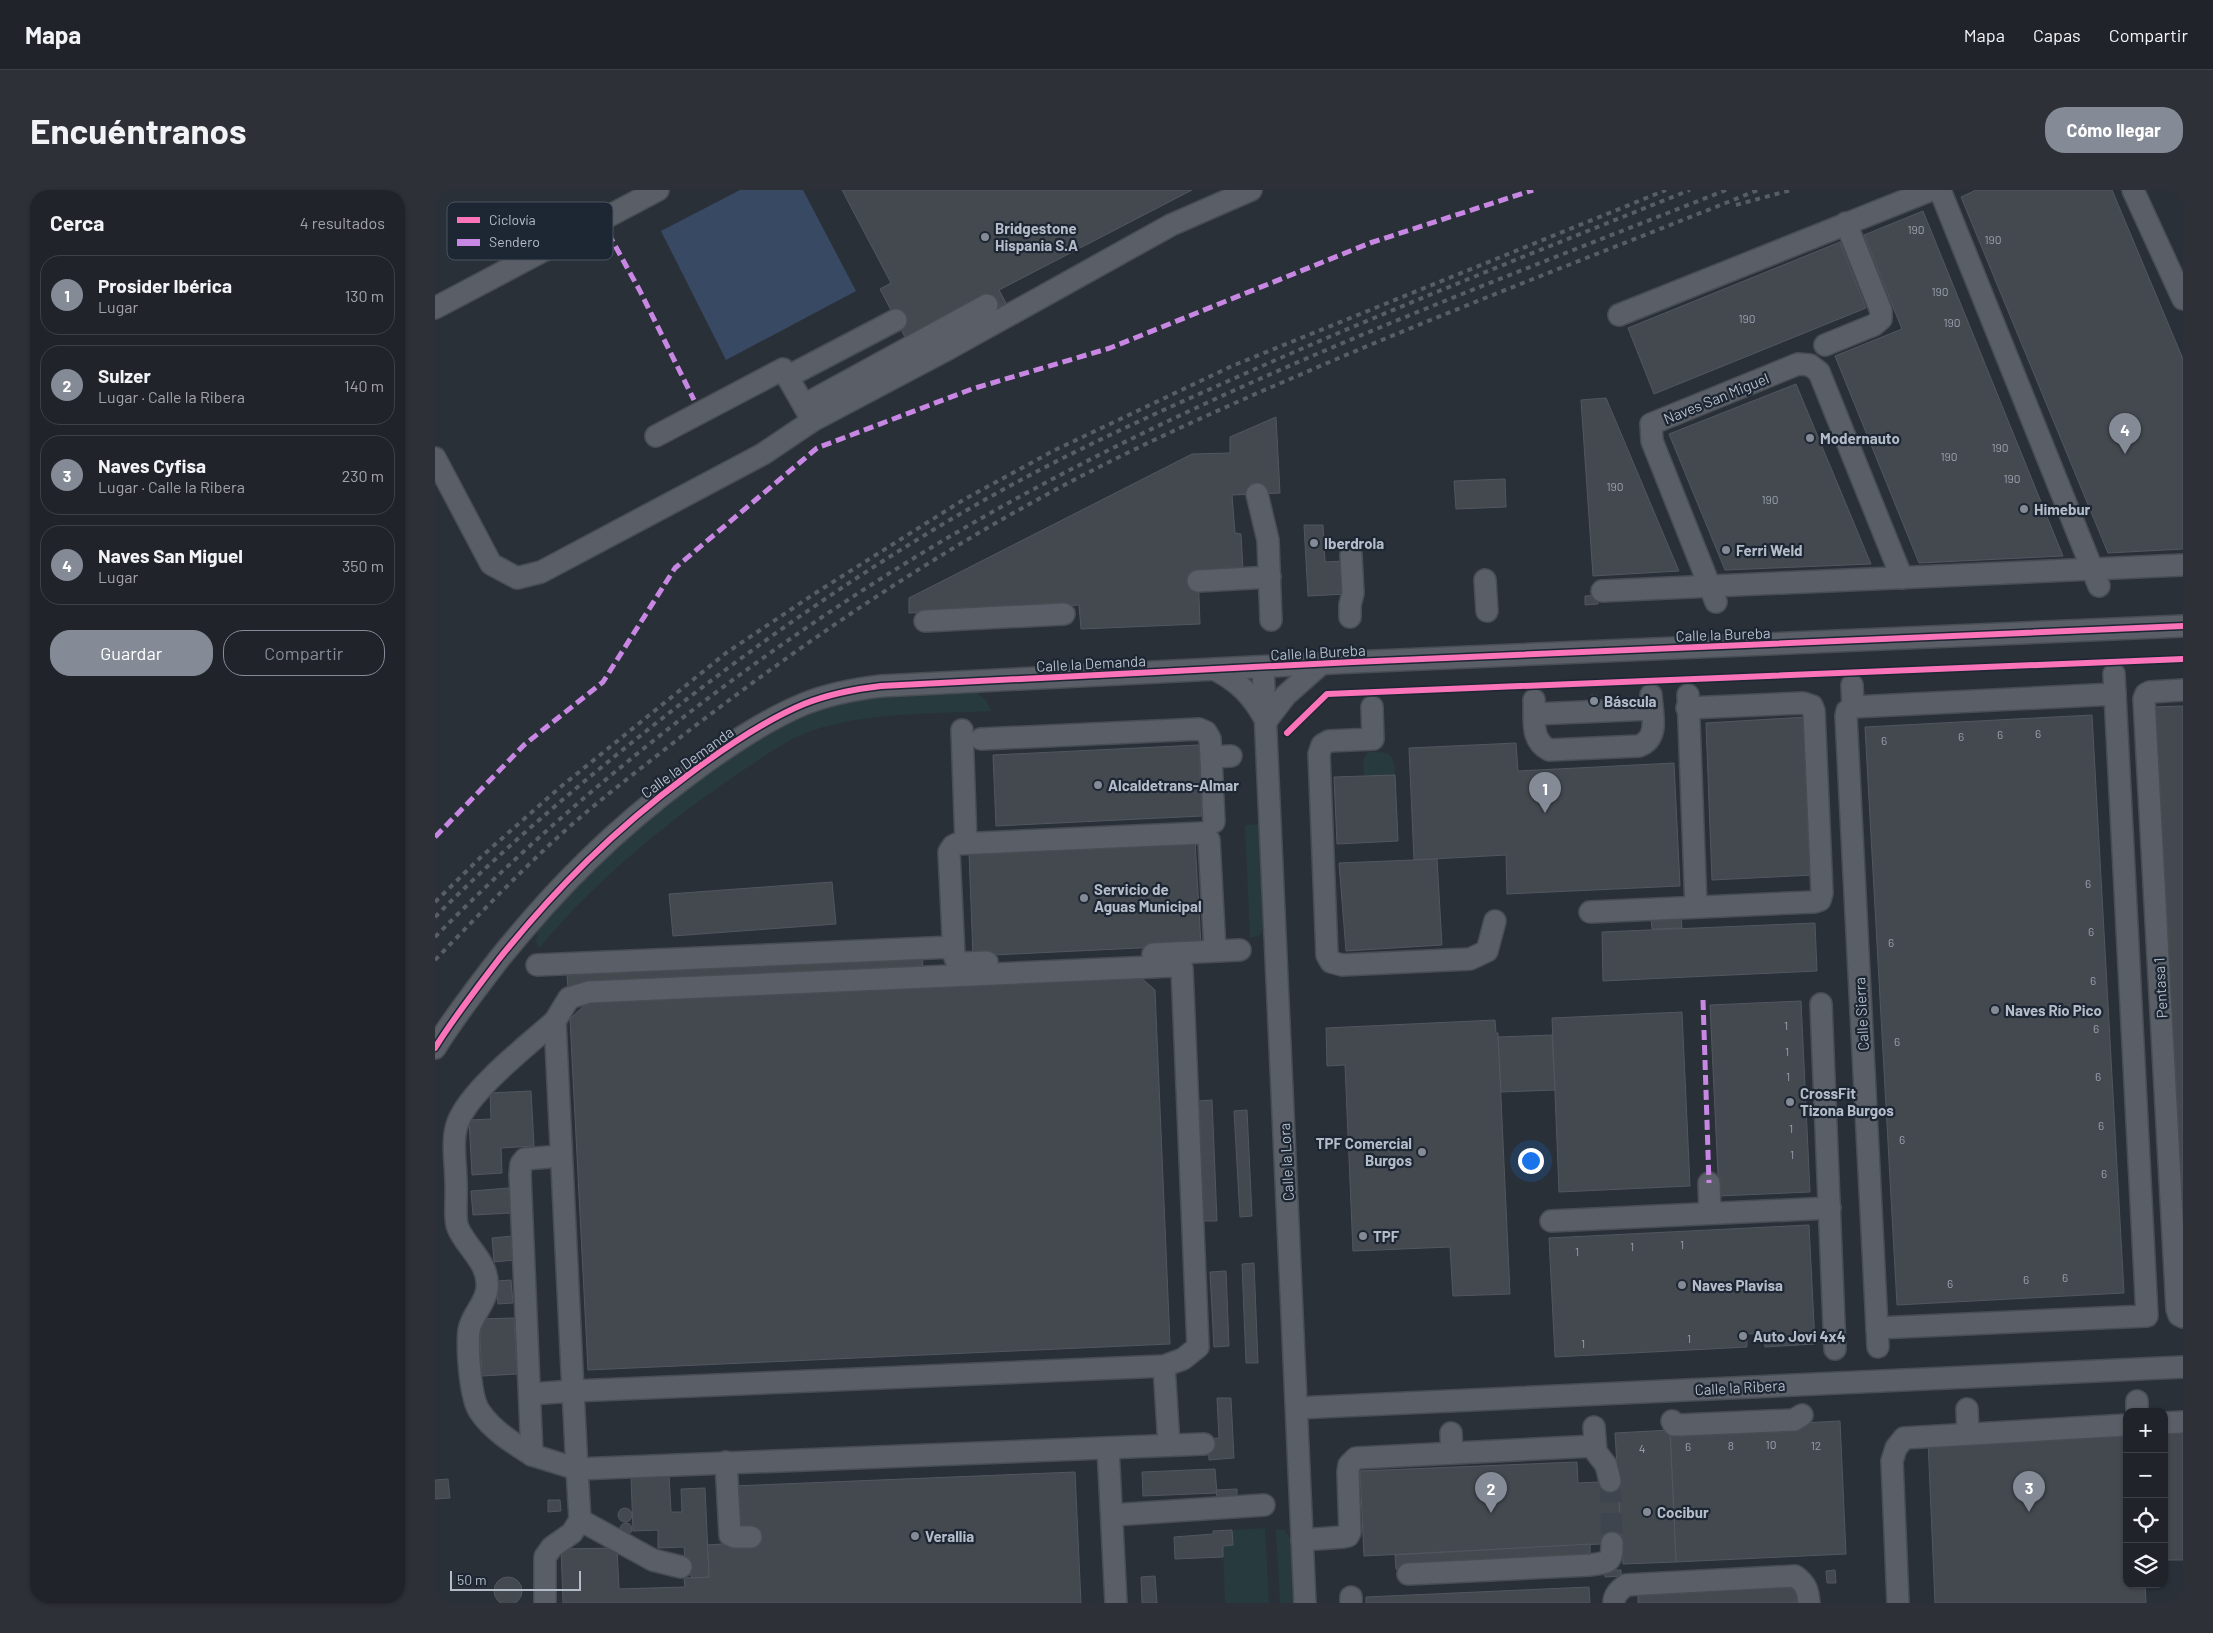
<!DOCTYPE html>
<html lang="es">
<head>
<meta charset="utf-8">
<style>
  :root { --surface:#20242a; --page:#2d3036; --text:#f1f3f6; --muted:#a2a4a8; --line:#3d4147; --accent:#848b96 }
  body { margin:0; font-family:Barlow,sans-serif; background:var(--page); color:var(--text) }
  .controls { position:absolute; right:15px; bottom:15px; display:grid; overflow:hidden; border-radius:10px; box-shadow:0 1px 4px #0004 }
  .controls button { width:45px; height:45px; display:grid; place-items:center; padding:0; border:0; border-bottom:1px solid var(--line); background:var(--surface); color:var(--text); font:25px sans-serif }
  .scale { position:absolute; left:15px; bottom:12px; width:131px; box-sizing:border-box; padding-left:5px; border:2px solid #b4bcc9; border-top:0; font-size:14px; line-height:18px; white-space:nowrap; color:#b4bcc9; -webkit-text-stroke:4px #1d2633; paint-order:stroke }
  .you { position:absolute; left:1095px; top:970px; width:18px; height:18px; margin:-12px; border:4px solid #fff; border-radius:50%; background:#1a73e8; box-shadow:0 0 0 8px #1a73e833 }
  .badge { display:grid; place-items:center; width:32px; height:32px; border-radius:50%; background:var(--accent); color:#fff; font-size:16px; font-weight:700 }
  .pin { position:absolute; translate:-50% -41px; filter:drop-shadow(0 1px 2px #0008) }
  .pin::after { content:''; position:absolute; top:26px; width:18px; height:15px; background:inherit; clip-path:polygon(0 0,100% 0,50% 100%) }
  .list { margin:0; padding:0; list-style:none }
  h2 { display:flex; justify-content:space-between; align-items:center; height:65px; margin:0; padding:0 20px; font-size:21px }
  h2 small { font-size:16px; font-weight:400; color:var(--muted) }
  .list li { display:grid; grid-template-columns:32px 1fr auto; gap:15px; align-items:center; box-sizing:border-box; height:80px; margin:0 10px 10px; padding:0 10px; border:1px solid var(--line); border-radius:20px }
  .list b { display:block; font-size:19px; white-space:nowrap }
  .list p { margin:0; font-size:16px; white-space:nowrap; color:var(--muted) }
  .list em { font-size:16px; font-style:normal; color:var(--muted) }
  .actions { display:flex; gap:10px; padding:15px 20px }
  .actions a { flex:1; padding:11px 0; border:1px solid var(--accent); border-radius:20px; text-align:center; font-size:18px; color:var(--accent) }
  .actions .main { background:var(--accent); color:#fff }
  .icon { flex:none; width:28px; height:28px; fill:none; stroke:currentColor; stroke-width:2; stroke-linecap:round; stroke-linejoin:round }
  .map { position:relative; flex:none; width:1748px; height:1413px; overflow:hidden; border-radius:20px }
  header { display:flex; align-items:center; gap:30px; box-sizing:border-box; height:70px; padding:0 25px; background:var(--surface); border-bottom:1px solid var(--line) }
  header strong { font-size:24px }
  nav { display:flex; gap:28px; margin-inline-start:auto; font-size:18px }
  .intro { display:flex; align-items:center; justify-content:space-between; box-sizing:border-box; height:120px; padding:0 30px }
  h1 { margin:0; font-size:35px }
  .button { padding:12px 22px; border-radius:20px; background:var(--accent); color:#fff; font-size:18px; font-weight:700 }
  main { display:flex; gap:30px; padding:0 30px }
  aside { flex:1; background:var(--surface); border-radius:20px; box-shadow:0 1px 4px #0004 }
  .map>svg:first-child { display:block }
  .green { fill:#273a3e }
  .water { fill:#384963 }
  .building { fill:#444950; stroke:#52575f }
  .lines { fill:none; stroke-linecap:round; stroke-linejoin:round }
  .minor-tunnel { stroke:#3f454e; stroke-width:21; stroke-dasharray:21 11; stroke-linecap:butt }
  .minor-casing { stroke:#484c53; stroke-width:24 }
  .minor { stroke:#5a5e66; stroke-width:21 }
  .rail { stroke:#595d64; stroke-width:4; stroke-dasharray:5 5; stroke-linecap:butt }
  .quiet { stroke:#c787e3; stroke-width:5; stroke-dasharray:10 5; stroke-linecap:butt }
  .cycleway-casing { stroke:#1d2633; stroke-width:9 }
  .cycleway { stroke:#fb73b8; stroke-width:6 }
  .poi-dot { fill:#848b96; stroke:#1d2633; stroke-width:2 }
  .labels { text-anchor:middle; dominant-baseline:central; stroke-width:4.5; stroke-linejoin:round; paint-order:stroke }
  .number-label { font-size:12px; fill:#989fab }
  .poi-label { font-size:15px; font-weight:bold; fill:#b4bcc9; stroke:#1d2633; text-anchor:start }
  .street-label { font-size:15px; fill:#b4bcc9; stroke:#1d2633 }
  .key { fill:#1d2633; stroke:#4a5360; stroke-width:1 }
  .key-label { font-size:14px; fill:#b4bcc9 }
</style>
</head>
<body>
<header>
<strong>Mapa</strong>
<nav><a>Mapa</a><a>Capas</a><a>Compartir</a></nav>
</header>
<div class="intro"><h1>Encuéntranos</h1><a class="button">Cómo llegar</a></div>
<main>
<aside>
<h2>Cerca<small>4 resultados</small></h2>
<ul class="list">
<li><span class="badge">1</span><div><b>Prosider Ibérica</b><p>Lugar</p></div><em>130 m</em></li>
<li><span class="badge">2</span><div><b>Sulzer</b><p>Lugar · Calle la Ribera</p></div><em>140 m</em></li>
<li><span class="badge">3</span><div><b>Naves Cyfisa</b><p>Lugar · Calle la Ribera</p></div><em>230 m</em></li>
<li><span class="badge">4</span><div><b>Naves San Miguel</b><p>Lugar</p></div><em>350 m</em></li>
</ul>
<div class="actions"><a class="main">Guardar</a><a>Compartir</a></div>
</aside>
<div class="map">
<svg width="1748" height="1413" viewBox="0 0 1748 1413">
  <rect width="100%" height="100%" fill="#2a3038"/>
  <!-- green -->
  <g class="green">
    <path d="M539,501L551,510L556,521C497,524 435,522 379,540C355,548 334,563 313,577C235,629 165,686 104,758L101,752L103,737L168,666L276,578L351,532L393,516L444,506Z"/>
    <path d="M933,562C954,562 959,562 960,585L929,586L928,570Z"/>
    <polygon points="826,634 830,734 825,745 815,748 810,635"/>
    <polygon points="830,1338 834,1413 790,1413 788,1356 798,1355 797,1340"/>
    <polygon points="841,1340 849,1340 856,1349 860,1413 845,1413"/>
  </g>
  <!-- water -->
  <polygon class="water" points="305,0 368,0 421,101 291,170 226,41"/>
  <!-- building -->
  <g class="building">
    <polygon points="407,0 757,0 564,100 571,113 556,121 471,149 445,99 456,93"/>
    <polygon points="1541,0 1677,0 1748,169 1748,359 1673,363 1526,7"/>
    <polygon points="1488,21 1628,366 1484,373 1400,166 1467,139 1429,45"/>
    <polygon points="1405,52 1431,118 1219,204 1193,138"/>
    <polygon points="1361,194 1436,374 1290,380 1234,244"/>
    <polygon points="1171,208 1244,381 1158,386 1146,210"/>
    <polygon points="841,227 845,303 797,305 800,343 806,344 808,380 763,382 765,434 646,439 644,415 474,423 474,408 757,264 795,263 795,247"/>
    <polygon points="1070,289 1071,317 1021,319 1019,291"/>
    <polygon points="869,335 888,335 890,372 909,371 911,404 873,406"/>
    <polygon points="1163,405 1163,414 1150,415 1150,406"/>
    <polygon points="1157,505 1162,506 1164,512 1154,511"/>
    <polygon points="1748,516 1748,1020 1719,517"/>
    <polygon points="1657,525 1689,1103 1462,1115 1430,537"/>
    <polygon points="1371,527 1379,685 1277,690 1271,533"/>
    <polygon points="1081,553 1083,581 1239,573 1245,696 1072,704 1071,665 979,670 974,558"/>
    <polygon points="764,555 767,626 561,636 558,565"/>
    <polygon points="960,585 963,651 902,654 899,587"/>
    <polygon points="760,651 766,755 538,766 534,662"/>
    <polygon points="1002,669 1007,755 911,761 904,673"/>
    <polygon points="397,692 401,734 238,746 234,704"/>
    <polygon points="1246,726 1247,738 1217,739 1216,728"/>
    <polygon points="1380,733 1382,781 1168,791 1167,742"/>
    <polygon points="488,769 487,782 133,798 132,785"/>
    <polygon points="703,785 720,800 735,1154 153,1180 135,829 154,811"/>
    <polygon points="1366,811 1375,1002 1284,1006 1275,815"/>
    <polygon points="1247,822 1255,996 1124,1002 1117,828"/>
    <polygon points="1060,830 1061,843 1063,843 1075,1104 1018,1106 1015,1057 918,1061 910,875 892,876 891,838"/>
    <polygon points="1117,845 1120,900 1066,902 1063,847"/>
    <polygon points="96,901 99,956 66,958 67,983 37,985 34,930 56,929 55,903"/>
    <polygon points="777,910 782,1031 766,1031 762,911"/>
    <polygon points="812,920 817,1026 805,1027 799,921"/>
    <polygon points="74,998 76,1023 38,1025 36,1001"/>
    <polygon points="1374,1035 1380,1154 1330,1157 1329,1143 1312,1144 1312,1157 1120,1167 1114,1048"/>
    <polygon points="77,1046 79,1070 59,1072 57,1048"/>
    <polygon points="819,1073 823,1173 811,1173 807,1074"/>
    <polygon points="791,1081 794,1156 779,1157 775,1082"/>
    <polygon points="76,1090 78,1113 63,1114 61,1091"/>
    <polygon points="79,1128 82,1184 47,1186 44,1129"/>
    <polygon points="782,1208 796,1208 799,1268 774,1270 773,1249 784,1248"/>
    <polygon points="1405,1231 1411,1364 1241,1372 1235,1240"/>
    <polygon points="1748,1238 1748,1370 1729,1370 1729,1239"/>
    <polygon points="1235,1240 1241,1372 1188,1374 1180,1243"/>
    <polygon points="1692,1241 1692,1394 1710,1394 1711,1413 1500,1413 1493,1250"/>
    <polygon points="1142,1272 1143,1293 1183,1291 1186,1353 929,1366 925,1281"/>
    <polygon points="780,1279 782,1303 708,1306 707,1282"/>
    <polygon points="640,1282 646,1413 128,1413 126,1359 182,1358 184,1399 250,1397 249,1388 274,1387 272,1355 318,1352 301,1341 298,1296"/>
    <polygon points="234,1285 236,1322 247,1322 246,1299 270,1298 274,1387 257,1388 250,1370 249,1357 223,1358 223,1340 198,1341 196,1287"/>
    <polygon points="13,1289 15,1308 0,1309 0,1290"/>
    <polygon points="802,1299 802,1306 782,1307 781,1300"/>
    <polygon points="113,1310 125,1310 126,1321 113,1322"/>
    <circle cx="190" cy="1325" r="7"/>
    <circle cx="191" cy="1339" r="6"/>
    <polygon points="797,1340 798,1355 788,1356 788,1367 740,1369 739,1347 778,1344 778,1341"/>
    <polygon points="1155,1354 1155,1369 961,1379 960,1365"/>
    <polygon points="1169,1380 1186,1380 1186,1386 1170,1387"/>
    <polygon points="1400,1380 1401,1393 1392,1393 1391,1381"/>
    <polygon points="720,1386 722,1413 707,1413 706,1387"/>
    <circle cx="73" cy="1401" r="14"/>
    <polygon points="1361,1393 1362,1413 1203,1413 1203,1400"/>
    <polygon points="1154,1397 1155,1413 931,1413 931,1407"/>
  </g>
  <g class="lines">
    <!-- minor-tunnel -->
    <polyline class="minor-tunnel" points="1175,1291 1177,1353"/>
    <!-- minor casing -->
    <g class="minor-casing">
      <g id="minor">
        <polyline points="1505,0 1664,396"/>
        <polyline points="1698,0 1748,109"/>
        <polyline points="0,118 223,0"/>
        <polyline points="1184,125 1496,0"/>
        <polyline points="1390,155 1439,135 1446,129 1446,121 1411,33"/>
        <polyline points="352,187 461,130"/>
        <polyline points="369,215 552,115"/>
        <polyline points="221,246 348,179 376,228"/>
        <polyline points="0,268 56,374 82,388 106,382 328,264 377,231 513,159 736,35 816,0"/>
        <polyline points="822,304 833,350 836,430"/>
        <polyline points="1050,390 1052,421"/>
        <polyline points="763,391 835,387"/>
        <polyline points="1167,401 1748,375"/>
        <polyline points="1281,412 1217,251 1216,234 1363,174 1375,175 1384,182 1467,388"/>
        <polyline points="915,427 915,415 918,403 916,365"/>
        <polyline points="490,431 629,424"/>
        <polyline points="828,477 870,1413"/>
        <path d="M779,479C803,491 817,505 830,529"/>
        <polyline points="1679,484 1680,504"/>
        <polyline points="1417,495 1418,517"/>
        <polyline points="1748,500 1715,502 1711,504 1709,509 1742,1119 1744,1125 1748,1127"/>
        <polyline points="1253,505 1261,717"/>
        <path d="M1099,510C1100,530 1095,550 1114,560L1204,556C1225,548 1217,524 1216,505"/>
        <polyline points="937,517 938,549 894,551 887,555 884,564 892,765 896,772 907,775 1035,769 1052,761 1060,731"/>
        <polyline points="1418,517 1680,504 1712,1126 1442,1138"/>
        <polyline points="1418,517 1412,521 1411,526 1443,1157"/>
        <polyline points="1100,524 1217,519"/>
        <polyline points="831,531 851,505 886,474"/>
        <polyline points="527,540 531,653"/>
        <polyline points="546,549 764,539 771,542 775,549 776,567 796,566"/>
        <polyline points="776,567 779,632"/>
        <polyline points="1155,722 1379,712 1385,710 1387,703 1379,521 1377,516 1368,513 1252,518"/>
        <polyline points="718,764 805,760"/>
        <polyline points="552,772 528,773 521,770 519,765 514,662 518,656 522,654 768,643 774,650 780,761"/>
        <polyline points="102,775 518,757"/>
        <polyline points="1386,814 1400,1159"/>
        <path d="M0,858C19,827 42,798 64,769C122,697 179,640 253,585C289,558 328,531 369,514C394,504 420,499 446,496L918,472L1748,436"/>
        <polyline points="1274,993 1275,1023"/>
        <polyline points="1116,1031 1395,1018"/>
        <polyline points="729,1176 138,1201 120,831 134,808 154,802 739,776 747,778 763,1157 748,1169 729,1176 734,1255"/>
        <polyline points="95,1204 138,1201 142,1279 769,1254"/>
        <polyline points="1702,1211 1702,1222"/>
        <polyline points="862,1218 1748,1177"/>
        <polyline points="1532,1219 1533,1243"/>
        <polyline points="1237,1231 1239,1235 1246,1235 1359,1230 1367,1225"/>
        <polyline points="1729,1233 1748,1232"/>
        <polyline points="1159,1237 1161,1262 1171,1275 1175,1291"/>
        <polyline points="1016,1243 1017,1263"/>
        <polyline points="673,1258 681,1413"/>
        <path d="M97,1265C78,1253 58,1241 45,1222C35,1209 32,1157 34,1140C37,1124 50,1115 52,1099C55,1073 32,1059 23,1038C19,1029 22,1004 21,993C21,974 16,950 23,932C36,899 92,856 120,831"/>
        <polyline points="291,1272 295,1345 300,1347 316,1347"/>
        <polyline points="677,1325 829,1315"/>
        <polyline points="145,1330 218,1370 246,1377"/>
        <polyline points="867,1350 908,1347 913,1346 915,1342 913,1282 914,1275 921,1268 1160,1256"/>
        <path d="M973,1384L1156,1375C1174,1372 1177,1373 1177,1353"/>
        <polyline points="916,1407 916,1413"/>
        <polyline points="110,1413 110,1367 117,1357 137,1343 145,1330 142,1279 97,1265 85,984 86,974 90,969 126,966"/>
        <path d="M1179,1413C1179,1404 1185,1400 1191,1395L1360,1386C1371,1394 1373,1400 1374,1413"/>
        <polyline points="1463,1413 1457,1271 1461,1258 1469,1248 1692,1235"/>
      </g>
    </g>
    <!-- minor -->
    <use href="#minor" class="minor"/>
    <!-- rail -->
    <g class="rail">
      <polyline points="1301,15 1356,0"/>
      <polyline points="0,712 47,666 123,599 291,463 382,402 528,310 618,261 797,176 1231,0"/>
      <path d="M0,727C66,661 137,600 210,542C320,454 438,372 562,303C639,260 719,224 800,188C950,121 1103,61 1255,0"/>
      <path d="M0,747C181,563 402,401 631,282C843,171 1069,88 1291,0"/>
      <path d="M0,770C36,733 72,695 109,660C152,619 200,583 247,546C362,457 482,375 609,306C691,261 776,223 862,186C1014,120 1169,62 1323,0"/>
    </g>
    <!-- quiet -->
    <g class="quiet">
      <polyline points="166,30 205,101 259,210"/>
      <polyline points="0,647 89,555 168,492 240,378 382,258 537,199 675,158 935,53 1098,0"/>
      <polyline points="1268,810 1274,993"/>
    </g>
    <!-- cycleway casing -->
    <g class="cycleway-casing">
      <g id="cycleway">
        <polyline points="852,543 892,504 1748,469"/>
        <path d="M0,858C19,827 42,798 64,769C122,697 179,640 253,585C289,558 328,531 369,514C394,504 420,499 446,496L918,472L1748,436"/>
      </g>
    </g>
    <!-- cycleway -->
    <use href="#cycleway" class="cycleway"/>
  </g>
  <!-- markers -->
  <g class="poi-dot">
    <circle cx="550" cy="47" r="5"/>
    <circle cx="1375" cy="248" r="5"/>
    <circle cx="1589" cy="319" r="5"/>
    <circle cx="879" cy="353" r="5"/>
    <circle cx="1291" cy="360" r="5"/>
    <circle cx="1159" cy="511" r="5"/>
    <circle cx="663" cy="595" r="5"/>
    <circle cx="649" cy="708" r="5"/>
    <circle cx="1560" cy="820" r="5"/>
    <circle cx="1355" cy="912" r="5"/>
    <circle cx="987" cy="962" r="5"/>
    <circle cx="928" cy="1046" r="5"/>
    <circle cx="1247" cy="1095" r="5"/>
    <circle cx="1308" cy="1146" r="5"/>
    <circle cx="1212" cy="1322" r="5"/>
    <circle cx="480" cy="1346" r="5"/>
  </g>
  <g class="labels">
    <!-- number labels -->
    <g class="number-label">
      <text x="1481" y="39">190</text>
      <text x="1558" y="49">190</text>
      <text x="1505" y="101">190</text>
      <text x="1312" y="128">190</text>
      <text x="1517" y="132">190</text>
      <text x="1565" y="257">190</text>
      <text x="1514" y="266">190</text>
      <text x="1577" y="288">190</text>
      <text x="1180" y="296">190</text>
      <text x="1335" y="309">190</text>
      <text x="1603" y="543">6</text>
      <text x="1565" y="544">6</text>
      <text x="1526" y="546">6</text>
      <text x="1449" y="550">6</text>
      <text x="1653" y="693">6</text>
      <text x="1656" y="741">6</text>
      <text x="1456" y="752">6</text>
      <text x="1658" y="790">6</text>
      <text x="1351" y="835">1</text>
      <text x="1661" y="838">6</text>
      <text x="1462" y="851">6</text>
      <text x="1352" y="861">1</text>
      <text x="1353" y="886">1</text>
      <text x="1663" y="886">6</text>
      <text x="1666" y="935">6</text>
      <text x="1356" y="938">1</text>
      <text x="1467" y="949">6</text>
      <text x="1357" y="964">1</text>
      <text x="1669" y="983">6</text>
      <text x="1247" y="1054">1</text>
      <text x="1197" y="1056">1</text>
      <text x="1142" y="1061">1</text>
      <text x="1630" y="1087">6</text>
      <text x="1591" y="1089">6</text>
      <text x="1515" y="1093">6</text>
      <text x="1254" y="1148">1</text>
      <text x="1148" y="1153">1</text>
      <text x="1336" y="1254">10</text>
      <text x="1296" y="1255">8</text>
      <text x="1381" y="1255">12</text>
      <text x="1253" y="1256">6</text>
      <text x="1207" y="1258">4</text>
    </g>
    <!-- poi labels -->
    <g class="poi-label">
      <text x="560" y="38">Bridgestone<tspan x="560" dy="17">Hispania S.A</tspan></text>
      <text x="1385" y="248">Modernauto</text>
      <text x="1599" y="319">Himebur</text>
      <text x="889" y="353">Iberdrola</text>
      <text x="1301" y="360">Ferri Weld</text>
      <text x="1169" y="511">Báscula</text>
      <text x="673" y="595">Alcaldetrans-Almar</text>
      <text x="659" y="699">Servicio de<tspan x="659" dy="17">Aguas Municipal</tspan></text>
      <text x="1570" y="820">Naves Río Pico</text>
      <text x="1365" y="903">CrossFit<tspan x="1365" dy="17">Tizona Burgos</tspan></text>
      <text x="977" y="953" text-anchor="end">TPF Comercial<tspan x="977" dy="17">Burgos</tspan></text>
      <text x="938" y="1046">TPF</text>
      <text x="1257" y="1095">Naves Plavisa</text>
      <text x="1318" y="1146">Auto Jovi 4x4</text>
      <text x="1222" y="1322">Cocibur</text>
      <text x="490" y="1346">Verallia</text>
    </g>
    <!-- street labels -->
    <g class="street-label">
      <text transform="translate(1281 208) rotate(-22)">Naves San Miguel</text>
      <text transform="translate(1288 444) rotate(-2)">Calle la Bureba</text>
      <text transform="translate(883 462) rotate(-3)">Calle la Bureba</text>
      <text transform="translate(656 473) rotate(-3)">Calle la Demanda</text>
      <text transform="translate(252 572) rotate(-36)">Calle la Demanda</text>
      <text transform="translate(1725 798) rotate(-93)">Pentasa 1</text>
      <text transform="translate(1426 824) rotate(-93)">Calle Sierra</text>
      <text transform="translate(851 972) rotate(-93)">Calle la Lora</text>
      <text transform="translate(1305 1197) rotate(-3)">Calle la Ribera</text>
    </g>
  </g>
  <!-- legend -->
  <rect x="12" y="12" width="166" height="58" rx="8" class="key"/>
  <rect x="22" y="27" width="23" height="6" fill="#fb73b8"/>
  <rect x="22" y="49" width="23" height="7" fill="#c787e3"/>
  <g class="key-label">
    <text x="54" y="35">Ciclovía</text>
    <text x="54" y="57">Sendero</text>
  </g>
</svg>
<div class="controls">
<button>+</button>
<button>−</button>
<button><svg class="icon" aria-label="locate" viewBox="0 0 24 24"><circle cx="12" cy="12" r="6"/><path d="M12 2v4M12 18v4M2 12h4M18 12h4"/></svg></button>
<button><svg class="icon" aria-label="layers" viewBox="0 0 24 24"><path d="M12 4l9 5-9 5-9-5zM3 14l9 5 9-5"/></svg></button>
</div>
<div class="scale">50 m</div>
<div class="you"></div>
<div class="pin badge" style="left:1110px;top:623px">1</div>
<div class="pin badge" style="left:1056px;top:1323px">2</div>
<div class="pin badge" style="left:1594px;top:1322px">3</div>
<div class="pin badge" style="left:1690px;top:264px">4</div>
</div>
</main>
</body>
</html>
